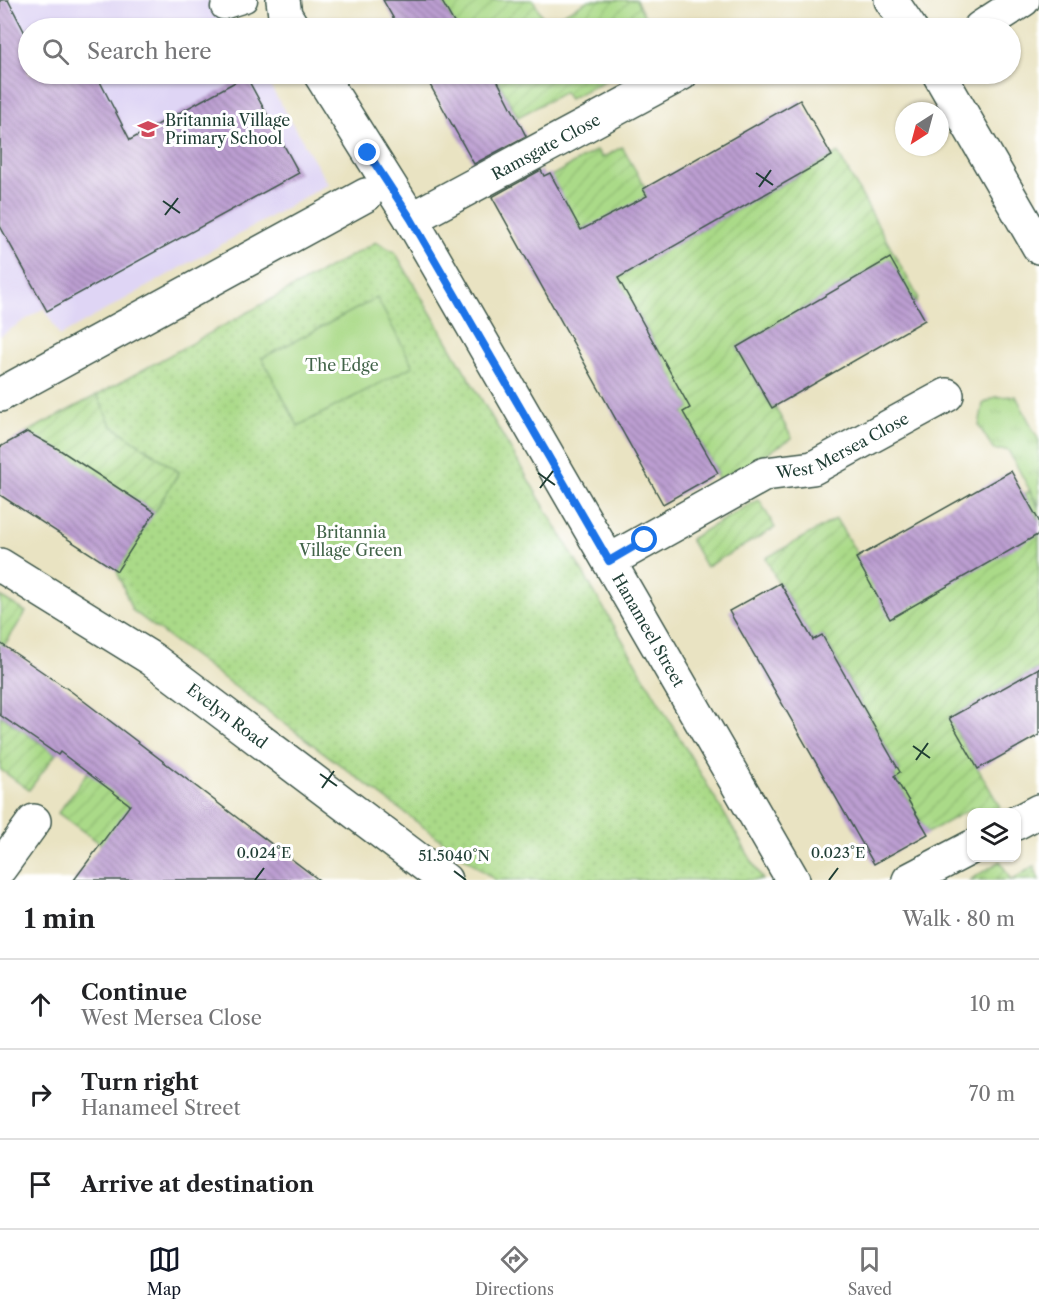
<!DOCTYPE html>
<html lang="en">
<head>
<meta charset="utf-8">
<style>
  :root { --surface:#fff; --page:#f6f6f6; --text:#202124; --muted:#757577; --line:#e0e0e0; --accent:#111827 }
  body { margin:0; font-family:"Libre Caslon Text",serif; background:var(--page); color:var(--text) }
  .controls { position:absolute; right:18px; bottom:18px; display:grid; overflow:hidden; border-radius:12px; box-shadow:0 2px 4px #0004 }
  .controls button { width:54px; height:54px; display:grid; place-items:center; padding:0; border:0; border-bottom:2px solid var(--line); background:var(--surface); color:var(--text); font:30px sans-serif }
  .compass { position:absolute; left:895px; top:102px; width:54px; height:54px; border-radius:50%; background:var(--surface); box-shadow:0 2px 4px #0004; rotate:216deg }
  .stop { position:absolute; width:18px; height:18px; margin:-14px; border:4px solid #1a73e8; border-radius:50%; background:#fff }
  .stop.end { background:#1a73e8; border-color:#fff; box-shadow:0 2px 6px #0008 }
  .list { margin:0; padding:0; list-style:none }
  h2 { display:flex; justify-content:space-between; align-items:center; height:78px; margin:0; padding:0 24px; font-size:26px }
  h2 small { font-size:20px; font-weight:400; color:var(--muted) }
  .list li { display:grid; grid-template-columns:39px 1fr auto; gap:18px; align-items:center; box-sizing:border-box; height:90px; padding:0 24px; border-top:2px solid var(--line) }
  .list b { display:block; font-size:22px; white-space:nowrap }
  .list p { margin:0; font-size:20px; white-space:nowrap; color:var(--muted) }
  .list em { font-size:20px; font-style:normal; color:var(--muted) }
  .icon { flex:none; width:33px; height:33px; fill:none; stroke:currentColor; stroke-width:2; stroke-linecap:round; stroke-linejoin:round }
  .map { position:relative; flex:none; width:1039px; height:880px; overflow:hidden }
  .search { position:absolute; background:var(--surface); box-shadow:0 2px 4px #0004; left:18px; right:18px; top:18px; height:66px; display:flex; align-items:center; gap:15px; box-sizing:border-box; padding:0 21px; border-radius:33px; color:var(--muted); font-size:22px }
  .sheet { height:348px; background:var(--surface) }
  nav { display:flex; justify-content:space-around; align-items:center; box-sizing:border-box; height:84px; border-top:2px solid var(--line); background:var(--surface); font-size:16px; color:var(--muted) }
  nav a { display:grid; justify-items:center; gap:3px }
  nav .on { color:var(--accent) }
  .map>svg:first-child { display:block }
  .built { fill:#dfd5f5 }
  .grass { fill:url(#grass-tufts); stroke:#648c5e; stroke-width:1.5 }
  .park { fill:url(#park-dots); stroke:#648c5e; stroke-width:1.5 }
  .garden { fill:url(#garden-furrows); stroke:#648c5e; stroke-width:1.5 }
  .pitch { fill:#aada88; stroke:#648c5e; stroke-width:1.5 }
  .building { fill:url(#building-back-hatch) }
  .lines { fill:none; stroke-linecap:round; stroke-linejoin:round }
  .lane-casing { stroke:#3d5649; stroke-width:27 }
  .street-casing { stroke:#3d5649; stroke-width:36 }
  .primary-casing { stroke:#3d5649; stroke-width:36 }
  .lane { stroke:#fff; stroke-width:24 }
  .street { stroke:#fff; stroke-width:33 }
  .primary { stroke:#fff; stroke-width:33 }
  .route { stroke:#1a73e8; stroke-width:8 }
  .ticks { fill:none; stroke:#1f3d34; stroke-width:2 }
  .labels { text-anchor:middle; dominant-baseline:central; stroke-width:6; stroke-linejoin:round; paint-order:stroke }
  .poi-label { font-size:16px; fill:#1f3d34; stroke:#fff; text-anchor:start }
  .street-label { font-size:16px; fill:#1f3d34; stroke:#fff }
  .park-label { font-size:16px; fill:#426449; stroke:#fff }
  .ticks-label { font-size:15px; text-anchor:middle; fill:#1f3d34; stroke:#fff; stroke-width:6; stroke-linejoin:round; paint-order:stroke }
</style>
</head>
<body>
<div class="map">
<svg width="1039" height="880" viewBox="0 0 1039 880">
  <defs>
    <pattern id="grass-tufts" width="24" height="20" patternUnits="userSpaceOnUse" patternTransform="scale(1.5)"><rect width="24" height="20" fill="#aada88"/><path d="M3 7l-1-3M5 7V3M7 7l1-3M15 17l-1-3M17 17v-4M19 17l1-3" fill="none" stroke="#92bc76"/></pattern>
    <pattern id="park-dots" width="8" height="8" patternUnits="userSpaceOnUse" patternTransform="scale(1.5)"><rect width="8" height="8" fill="#aada88"/><path d="M2 2h.1M6 6h.1" fill="none" stroke="#92bc76" stroke-width="1.8" stroke-linecap="round"/></pattern>
    <pattern id="garden-furrows" width="10" height="10" patternUnits="userSpaceOnUse" patternTransform="scale(1.5)"><rect width="10" height="10" fill="#aada88"/><path d="M-1 1l2-2M0 10L10 0M9 11l2-2" fill="none" stroke="#92bc76"/></pattern>
    <pattern id="building-back-hatch" width="6" height="6" patternUnits="userSpaceOnUse" patternTransform="scale(1.5)"><rect width="6" height="6" fill="#bc9ed1"/><path d="M-1 5l2 2M0 0l6 6M5-1l2 2" fill="none" stroke="#9882aa"/></pattern>
  </defs>
  <rect width="100%" height="100%" fill="#fff"/>
  <filter id="ink" filterUnits="userSpaceOnUse"><feTurbulence type="fractalNoise" baseFrequency=".0167" numOctaves="2"/><feDisplacementMap in="SourceGraphic" scale="12" xChannelSelector="R" yChannelSelector="G"/><feConvolveMatrix kernelMatrix="1 2 1 2 8 2 1 2 1" color-interpolation-filters="sRGB"/></filter>
  <filter id="wash" filterUnits="userSpaceOnUse"><feTurbulence type="fractalNoise" baseFrequency=".008" numOctaves="4" result="noise"/><feDisplacementMap in="SourceGraphic" scale="24" xChannelSelector="R" yChannelSelector="G"/><feGaussianBlur stdDeviation="1.35" result="paint"/><feColorMatrix in="noise" values="0 0 0 0 0 0 0 0 0 0 0 0 0 0 0 0 0 1.4 0 .05"/><feComposite in="paint" operator="in"/></filter>
  <g filter="url(#wash)">
    <rect width="100%" height="100%" fill="#e9e3c2"/>
    <!-- built -->
    <polygon class="built" points="0,0 219,0 236,28 28,28 28,74 263,74 328,184 60,336 44,308 0,336"/>
    <!-- grass -->
    <polygon class="grass" points="1016,396 1039,441 1039,507 1008,450 994,450 979,426 983,404 995,397"/>
    <!-- park -->
    <polygon class="park" points="376,242 395,252 763,880 495,880 132,610 117,571 179,472 111,425 97,395"/>
    <!-- garden -->
    <g class="garden">
      <polygon points="441,0 533,0 546,23 589,0 636,0 651,28 457,28"/>
      <polygon points="494,74 618,74 569,99 564,92 518,117"/>
      <polygon points="622,147 645,187 643,189 675,245 838,153 918,297 916,303 890,259 737,347 772,408 775,407 792,438 720,482 716,475 718,473 683,412 690,408 589,226 581,230 551,176 597,150 602,158"/>
      <polygon points="97,395 111,425 179,472 155,512 27,432"/>
      <polygon points="1029,491 1039,509 1039,521 1024,494"/>
      <polygon points="759,499 775,528 706,567 690,539"/>
      <polygon points="836,519 859,557 1039,534 1039,668 949,718 1000,807 990,812 974,812 972,808 927,833 894,776 900,771 823,635 813,640 780,583 778,583 766,558"/>
      <polygon points="0,596 26,612 0,652"/>
      <polygon points="0,715 56,754 29,790 0,769"/>
      <polygon points="88,772 229,880 101,844 58,813"/>
      <polygon points="1000,861 1011,880 970,880"/>
      <polygon points="1034,866 1039,880 1012,880"/>
    </g>
    <!-- pitch -->
    <polygon class="pitch" points="377,298 413,366 298,426 262,358"/>
    <g id="blocks">
      <!-- building -->
      <g class="building">
        <polygon points="0,0 8,0 28,39 28,74 96,74 130,140 246,76 299,173 47,311 0,226"/>
        <polygon points="383,0 441,0 457,28 399,28"/>
        <polygon points="69,19 73,28 50,28"/>
        <polygon points="424,74 494,74 526,136 474,164"/>
        <polygon points="800,100 832,156 618,278 690,408 683,412 718,473 663,504 492,197 541,170 544,176 550,173 581,230 647,196 643,189"/>
        <polygon points="890,258 925,320 772,408 737,347"/>
        <polygon points="27,432 60,450 155,512 117,571 0,495 0,447"/>
        <polygon points="1011,471 1039,521 1039,534 890,619 856,558"/>
        <polygon points="780,583 813,640 822,635 900,772 894,776 928,834 874,864 729,611"/>
        <polygon points="0,643 72,692 319,880 74,880 130,805 60,752 58,755 0,715"/>
        <polygon points="1039,668 1039,735 978,769 949,718"/>
      </g>
    </g>
  </g>
  <g filter="url(#ink)">
    <use href="#blocks" fill-opacity="0" stroke="#3d5649" stroke-width="1.5"/>
    <g class="lines">
      <!-- lane casing -->
      <g class="lane-casing">
        <polyline id="lane" points="223,7 245,0"/>
      </g>
      <!-- street casing -->
      <g class="street-casing">
        <g id="street">
          <polyline points="283,0 285,15 293,28"/>
          <polyline points="980,28 1023,0"/>
          <path id="s1" d="M320,74L411,219L793,880"/>
          <path id="s2" d="M411,219L681,74"/>
          <polyline points="0,395 366,195"/>
          <path id="s3" d="M609,561L765,474L813,468L947,395"/>
          <path id="s4" d="M0,565L152,659L445,880"/>
          <polyline points="1016,823 1039,811"/>
          <polyline points="0,868 34,821"/>
          <polyline points="909,880 972,847"/>
        </g>
      </g>
      <!-- primary casing -->
      <g class="primary-casing">
        <g id="primary">
          <polyline points="891,0 910,28"/>
          <polyline points="939,74 1039,247"/>
        </g>
      </g>
      <!-- lane -->
      <use href="#lane" class="lane"/>
      <!-- street -->
      <use href="#street" class="street"/>
      <!-- primary -->
      <use href="#primary" class="primary"/>
    </g>
  </g>
  <g class="lines" filter="url(#ink)">
    <!-- route -->
    <polyline class="route" points="368,153 411,219 609,561 645,540"/>
  </g>
  <!-- ticks -->
  <path class="ticks" d="M756,173L773,185M759,187L771,170M163,201L180,213M165,215L178,198M538,473L555,485M540,488L553,471M913,746L930,758M916,760L928,743M320,774L337,786M322,788L334,771M454,871L466,880M255,880L264,868M829,880L838,868"/>
  <!-- icons -->
  <defs>
    <g id="school-bare" transform="scale(1.62)"><path d="M0-5L7-2L0 1L-7-2ZM-4 1L0 2.5L4 1V4Q0 6-4 4Z" fill="#d1495b" stroke="#fff" stroke-width="2.5" paint-order="stroke"/></g>
  </defs>
  <g fill-rule="evenodd">
    <use href="#school-bare" x="148" y="129"/>
  </g>
  <g class="labels">
    <!-- poi labels -->
    <g class="poi-label">
      <text x="165" y="120">Britannia Village<tspan x="165" dy="18">Primary School</tspan></text>
    </g>
    <!-- street labels -->
    <g class="street-label">
      <text stroke="none"><textPath href="#s2" startOffset="153">Ramsgate Close</textPath></text>
      <text stroke="none"><textPath href="#s3" startOffset="262">West Mersea Close</textPath></text>
      <text stroke="none"><textPath href="#s1" startOffset="646">Hanameel Street</textPath></text>
      <text stroke="none"><textPath href="#s4" startOffset="273">Evelyn Road</textPath></text>
    </g>
    <!-- park labels -->
    <g class="park-label">
      <text x="342" y="365">The Edge</text>
      <text x="351" y="532">Britannia<tspan x="351" dy="18">Village Green</tspan></text>
    </g>
  </g>
  <g class="ticks-label">
    <text x="264" y="858">0.024°E</text>
    <text x="838" y="858">0.023°E</text>
    <text x="454" y="861">51.5040°N</text>
  </g>
</svg>
<div class="controls">
<button><svg class="icon" aria-label="layers" viewBox="0 0 24 24"><path d="M12 4l9 5-9 5-9-5zM3 14l9 5 9-5"/></svg></button>
</div>
<svg class="compass" viewBox="-18 -18 36 36"><path d="M0-13l5 13h-10z" fill="#e53935"/><path d="M0 13l5-13h-10z" fill="#757577"/></svg>
<div class="stop" style="left:645px;top:540px"></div>
<div class="stop end" style="left:368px;top:153px"></div>
<div class="search"><svg class="icon" aria-label="search" viewBox="0 0 24 24"><circle cx="10" cy="10" r="6"/><path d="M15 15l6 6"/></svg>Search here</div>
</div>
<section class="sheet">
<h2>1 min<small>Walk · 80 m</small></h2>
<ul class="list">
<li><svg class="icon" aria-label="ahead" viewBox="0 0 24 24"><path d="M12 20V5M6 11l6-6 6 6"/></svg><div><b>Continue</b><p>West Mersea Close</p></div><em>10 m</em></li>
<li><svg class="icon" aria-label="right" viewBox="0 0 24 24"><path d="M7 20v-9h11M14 6l5 5-5 5"/></svg><div><b>Turn right</b><p>Hanameel Street</p></div><em>70 m</em></li>
<li><svg class="icon" aria-label="arrive" viewBox="0 0 24 24"><path d="M6 21V4h12l-3 4 3 4H6"/></svg><div><b>Arrive at destination</b></div></li>
</ul>
</section>
<nav>
<a class="on"><svg class="icon" aria-label="map" viewBox="0 0 24 24"><path d="M3 6l6-2 6 2 6-2v14l-6 2-6-2-6 2zM9 4v14M15 6v14"/></svg>Map</a>
<a><svg class="icon" aria-label="directions" viewBox="0 0 24 24"><path d="M12 3l9 9-9 9-9-9zM9 14v-3h6M13 9l2 2-2 2"/></svg>Directions</a>
<a><svg class="icon" aria-label="saved" viewBox="0 0 24 24"><path d="M7 4h10v16l-5-4-5 4z"/></svg>Saved</a>
</nav>
</body>
</html>
